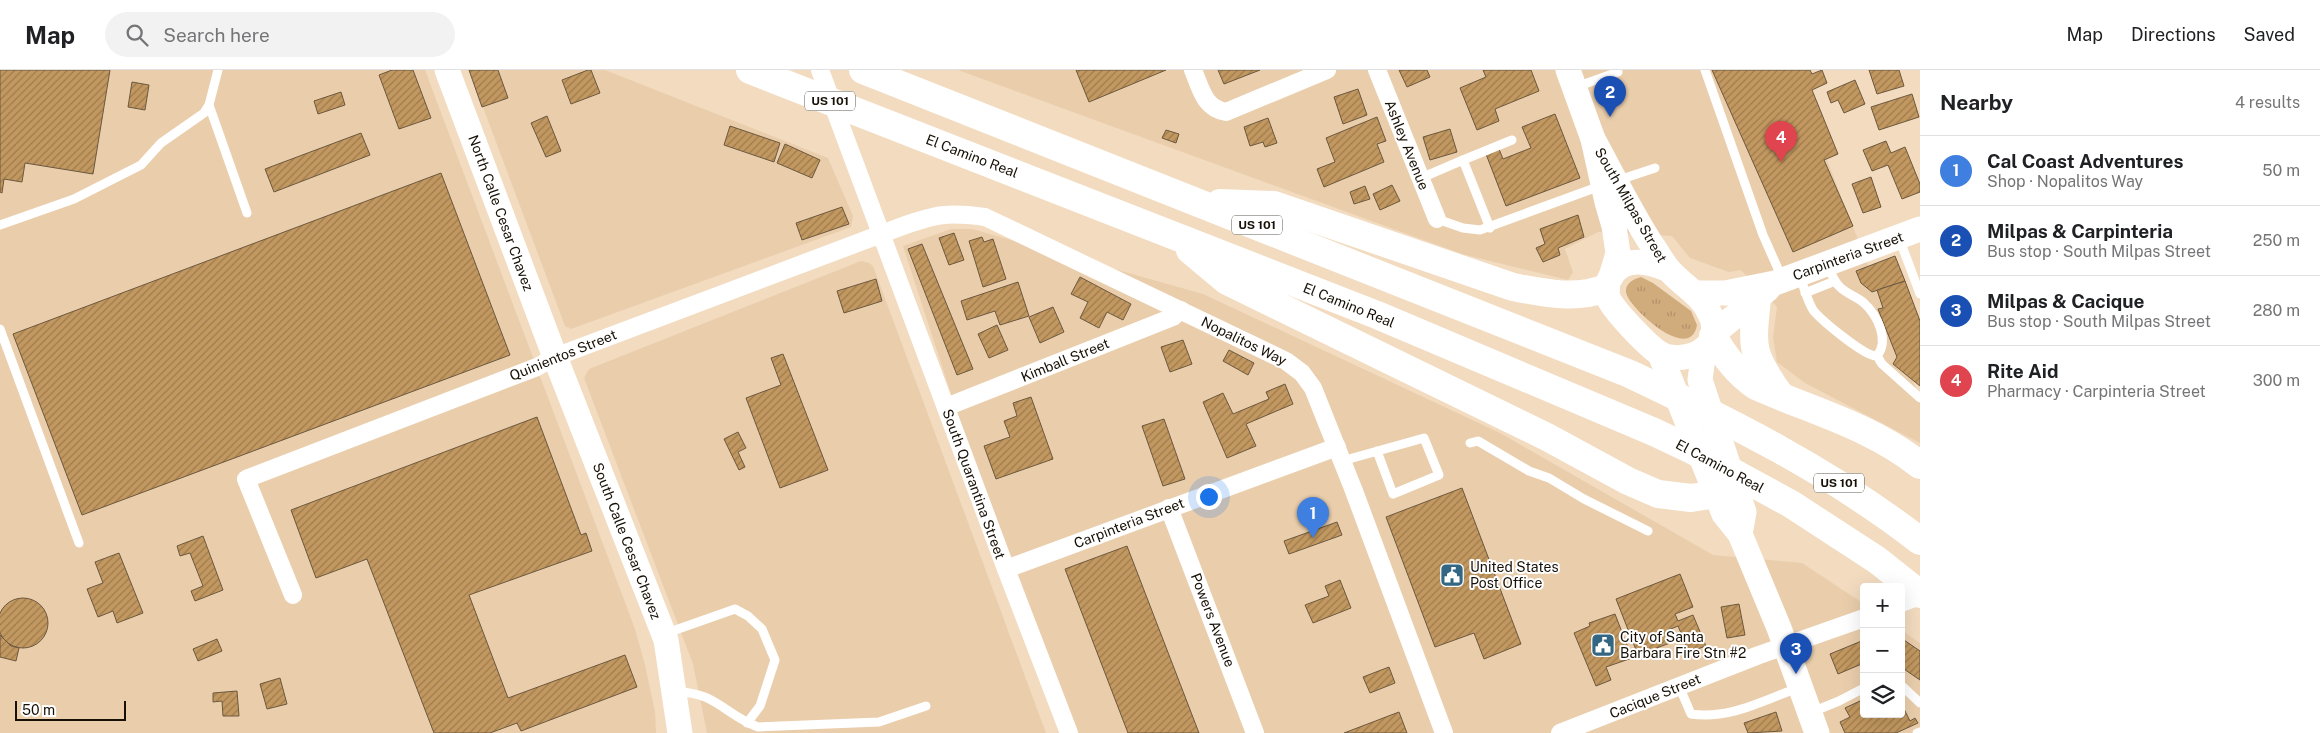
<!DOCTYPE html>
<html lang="en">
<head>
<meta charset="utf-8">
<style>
  :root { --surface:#fff; --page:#f2f2f2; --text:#202124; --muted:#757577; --line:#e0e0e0; --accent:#db2777 }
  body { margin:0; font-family:"Public Sans",sans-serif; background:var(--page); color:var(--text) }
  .controls { position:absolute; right:15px; bottom:15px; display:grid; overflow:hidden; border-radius:5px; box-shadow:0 5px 20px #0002 }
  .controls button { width:45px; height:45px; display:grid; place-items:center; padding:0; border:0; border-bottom:1px solid var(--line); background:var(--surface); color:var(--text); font:25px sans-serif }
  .scale { position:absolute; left:15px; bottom:12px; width:111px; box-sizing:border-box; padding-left:5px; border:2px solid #171006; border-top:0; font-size:14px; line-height:18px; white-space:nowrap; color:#171006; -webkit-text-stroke:4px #fff; paint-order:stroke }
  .you { position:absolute; left:1208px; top:426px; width:18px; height:18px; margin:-12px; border:4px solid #fff; border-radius:50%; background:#1a73e8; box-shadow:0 0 0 8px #1a73e833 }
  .badge { display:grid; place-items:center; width:32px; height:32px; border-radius:50%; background:var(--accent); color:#fff; font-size:16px; font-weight:700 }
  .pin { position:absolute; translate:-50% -41px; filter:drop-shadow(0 1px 2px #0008) }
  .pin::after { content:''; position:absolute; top:26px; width:18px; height:15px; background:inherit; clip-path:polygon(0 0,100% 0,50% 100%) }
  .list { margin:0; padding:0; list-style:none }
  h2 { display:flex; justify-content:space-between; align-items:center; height:65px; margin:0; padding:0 20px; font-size:21px }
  h2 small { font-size:16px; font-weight:400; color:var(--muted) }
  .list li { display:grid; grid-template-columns:32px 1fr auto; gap:15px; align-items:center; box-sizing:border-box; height:70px; padding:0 20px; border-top:1px solid var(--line) }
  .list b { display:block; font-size:19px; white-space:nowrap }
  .list p { margin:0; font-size:16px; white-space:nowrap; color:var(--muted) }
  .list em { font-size:16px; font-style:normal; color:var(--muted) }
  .icon { flex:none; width:28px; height:28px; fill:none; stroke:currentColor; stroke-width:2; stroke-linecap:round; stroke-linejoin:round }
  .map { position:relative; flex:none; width:1920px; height:663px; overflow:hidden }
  header { display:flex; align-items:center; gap:30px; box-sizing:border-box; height:70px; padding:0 25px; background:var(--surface); border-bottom:1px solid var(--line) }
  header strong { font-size:24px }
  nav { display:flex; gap:28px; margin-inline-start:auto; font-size:18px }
  .search { width:350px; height:45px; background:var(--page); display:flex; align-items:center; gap:12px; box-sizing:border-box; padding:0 18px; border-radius:28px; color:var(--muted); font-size:19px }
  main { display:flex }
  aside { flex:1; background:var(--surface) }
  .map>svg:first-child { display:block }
  .built { fill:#eaceac }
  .grass { fill:url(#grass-tufts) }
  .building { fill:url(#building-hatch); stroke:#6c583f }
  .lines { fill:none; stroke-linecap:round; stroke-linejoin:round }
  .lane { stroke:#fff; stroke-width:9 }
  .street { stroke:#fff; stroke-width:18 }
  .secondary { stroke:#fff; stroke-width:25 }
  .highway { stroke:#fff; stroke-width:28 }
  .labels { text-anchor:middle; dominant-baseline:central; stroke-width:4; stroke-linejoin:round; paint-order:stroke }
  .shield { fill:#fff; stroke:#5d5851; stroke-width:1 }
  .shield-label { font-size:12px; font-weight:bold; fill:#171006 }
  .street-label { font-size:14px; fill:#171006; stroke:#fff }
  .poi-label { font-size:14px; fill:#171006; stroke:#fff; text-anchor:start }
</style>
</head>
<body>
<header>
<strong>Map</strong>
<div class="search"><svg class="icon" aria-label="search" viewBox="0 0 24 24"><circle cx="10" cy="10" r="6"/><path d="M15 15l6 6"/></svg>Search here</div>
<nav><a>Map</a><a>Directions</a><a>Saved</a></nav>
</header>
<main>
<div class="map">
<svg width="1920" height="663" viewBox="0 0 1920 663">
  <defs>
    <pattern id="grass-tufts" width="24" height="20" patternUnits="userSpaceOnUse" patternTransform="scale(1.25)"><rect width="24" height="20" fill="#d0ab7c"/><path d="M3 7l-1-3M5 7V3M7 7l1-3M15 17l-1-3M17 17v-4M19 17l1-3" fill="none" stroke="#b2926a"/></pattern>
    <pattern id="building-hatch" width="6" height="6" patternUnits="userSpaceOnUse" patternTransform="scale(1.25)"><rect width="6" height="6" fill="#c29860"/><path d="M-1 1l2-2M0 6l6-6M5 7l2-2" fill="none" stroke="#9d7b4d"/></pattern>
  </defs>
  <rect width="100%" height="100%" fill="#f2dbbf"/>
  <!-- built -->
  <g class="built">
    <polygon points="0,0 425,0 635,559 645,595 655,642 656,663 0,663"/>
    <polygon points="469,0 605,0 828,88 853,146 851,157 571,259 565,256"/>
    <polygon points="958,0 1792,0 1920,329 1920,373 1805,313 1777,292 1773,267 1777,237 1741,200 1729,202 1690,188 1672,166 1598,162 1565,179 1573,202 1568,210 1462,184"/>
    <polygon points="951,159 972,159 1203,224 1500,363 1713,485 1802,493 1864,534 1864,644 1901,644 1901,560 1920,573 1920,663 1061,663 903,176"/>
    <polygon points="861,191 869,193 873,196 1046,663 707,663 693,594 584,308 589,299"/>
  </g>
  <!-- grass -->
  <path class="grass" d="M1641,207L1653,213L1691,241L1697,255C1690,295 1627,236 1626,222C1625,214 1633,209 1641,207Z"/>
  <!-- building -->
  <g class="building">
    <polygon points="0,0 110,0 93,104 25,93 22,112 4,109 2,123 0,122"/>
    <polygon points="392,0 413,0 431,48 399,59 379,5"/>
    <polygon points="469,0 498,0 508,28 482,37"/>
    <polygon points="588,0 591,0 600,23 571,34 562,10"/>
    <polygon points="1076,0 1166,0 1089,32"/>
    <polygon points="1218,0 1260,0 1224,14"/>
    <polygon points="1399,0 1427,0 1430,7 1407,17"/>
    <polygon points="1483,0 1531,0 1539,21 1495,39 1499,51 1477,60 1460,18 1486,7"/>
    <polygon points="1712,0 1810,0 1812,4 1822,0 1827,13 1812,20 1838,84 1824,90 1853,156 1793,182"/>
    <polygon points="1869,0 1899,0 1904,16 1877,24"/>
    <polygon points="1855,10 1865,34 1844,43 1838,30 1831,33 1827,22"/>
    <polygon points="132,12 149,15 145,40 128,37"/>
    <polygon points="1358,19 1367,45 1343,54 1334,27"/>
    <polygon points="341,22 345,35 318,44 314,31"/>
    <polygon points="1912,24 1919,47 1879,60 1871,37"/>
    <polygon points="1555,44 1580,108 1506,136 1486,84 1499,79 1503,89 1531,78 1522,57"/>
    <polygon points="547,46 561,81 546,87 531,53"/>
    <polygon points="1377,47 1386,71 1377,74 1384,92 1324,117 1317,99 1335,92 1326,68"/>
    <polygon points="1268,48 1277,73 1265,77 1263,72 1250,76 1244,57"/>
    <polygon points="730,56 780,73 774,92 724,75"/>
    <polygon points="1450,59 1457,82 1430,90 1423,67"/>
    <polygon points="1166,60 1179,64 1176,73 1162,68"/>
    <polygon points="361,63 370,85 274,122 265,99"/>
    <polygon points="1886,71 1891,83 1905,77 1920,114 1920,122 1902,129 1888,95 1872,101 1863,80"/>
    <polygon points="785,74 820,90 812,108 777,93"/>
    <polygon points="441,103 510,285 82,445 13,264"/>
    <polygon points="1871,107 1881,137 1863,143 1852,114"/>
    <polygon points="1392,115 1400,131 1380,140 1373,124"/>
    <polygon points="1365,116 1370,129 1354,134 1350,122"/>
    <polygon points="842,137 849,154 802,170 796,153"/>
    <polygon points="1578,145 1584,167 1558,178 1560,185 1543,192 1536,178 1545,174 1540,159"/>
    <polygon points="954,163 964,190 949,195 939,168"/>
    <polygon points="982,167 984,172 993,169 1006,209 983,217 969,171"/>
    <polygon points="922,174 973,299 957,305 908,179"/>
    <polygon points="1895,186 1905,211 1872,222 1861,213 1856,201"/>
    <polygon points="1080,207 1131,234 1123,250 1107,242 1099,258 1080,248 1088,232 1071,224"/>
    <polygon points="876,209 882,231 844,243 837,221"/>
    <polygon points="1905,211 1920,251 1920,316 1893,294 1897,287 1878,239 1883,238 1877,220"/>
    <polygon points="1018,212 1029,246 1000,255 995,241 967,250 961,231"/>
    <polygon points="1053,237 1064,262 1040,273 1029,247"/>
    <polygon points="997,255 1008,280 989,288 978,264"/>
    <polygon points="1183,270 1192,294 1170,302 1161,277"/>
    <polygon points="1229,280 1254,293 1248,305 1223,291"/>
    <polygon points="783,284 828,400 780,418 746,328 781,315 771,288"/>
    <polygon points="1285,314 1293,334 1246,354 1256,376 1227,388 1203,332 1223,323 1233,344 1269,329 1266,322"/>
    <polygon points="1031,327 1053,389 996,409 984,376 1010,367 1004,351 1017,346 1013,333"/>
    <polygon points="537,347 581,465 586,463 592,481 469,525 508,628 625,585 637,617 521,661 517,653 490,663 434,663 367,489 316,508 291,440"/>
    <polygon points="1164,349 1185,409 1163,416 1142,356"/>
    <polygon points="738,362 746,378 738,382 745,397 739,400 724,369"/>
    <polygon points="1462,418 1521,574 1484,589 1474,563 1435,577 1386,447"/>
    <polygon points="1337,452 1342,465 1289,484 1284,471"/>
    <polygon points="203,466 223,520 195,531 191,521 203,516 190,483 180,486 177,476"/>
    <polygon points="1127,476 1199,663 1128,663 1065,499"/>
    <polygon points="119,483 143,543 117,553 113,541 98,547 87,519 103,513 95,492"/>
    <polygon points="1680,504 1693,537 1675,544 1678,551 1693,545 1706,576 1689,582 1678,556 1666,561 1670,573 1638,585 1616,529"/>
    <polygon points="1340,510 1351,538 1313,553 1305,535 1329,526 1325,516"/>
    <circle cx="23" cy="553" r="25"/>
    <polygon points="1739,534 1745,565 1727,568 1721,537"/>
    <polygon points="1615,544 1632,588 1606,597 1611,610 1596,616 1574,563 1590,556 1589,553"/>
    <polygon points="0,565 11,576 19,578 16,591 0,587"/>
    <polygon points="1901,568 1920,581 1920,610 1901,597"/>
    <polygon points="217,569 222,581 198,591 193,579"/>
    <polygon points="1864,570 1864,593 1838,604 1830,584"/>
    <polygon points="1389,597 1395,613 1370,623 1363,607"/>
    <polygon points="280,608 287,634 267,639 260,614"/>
    <polygon points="237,621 239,646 223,646 222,631 213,632 213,623"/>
    <polygon points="1860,631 1864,644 1901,644 1901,633 1910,651 1915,648 1918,653 1896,663 1845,663 1840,652 1850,647 1845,638"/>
    <polygon points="1399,642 1407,663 1344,663"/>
    <polygon points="1776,642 1782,661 1748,663 1744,653"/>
  </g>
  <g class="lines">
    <!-- lane -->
    <g class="lane">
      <polyline points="1705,0 1763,165 1783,210"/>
      <polyline points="1576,17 1618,2"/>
      <polyline points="209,35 247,143"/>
      <polyline points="1463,90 1512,70"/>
      <polyline points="1421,108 1463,90 1490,158"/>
      <polyline points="1616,111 1655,98"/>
      <polyline points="1437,149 1463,158 1480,160 1603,115"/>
      <polyline points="0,155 74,129 141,95 161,73 204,43 209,35 218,0"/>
      <polyline points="1899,168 1920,224"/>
      <path d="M1827,194C1830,201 1833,209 1838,215C1844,223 1856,226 1864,233C1877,245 1890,270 1877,286"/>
      <path d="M1800,207C1804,217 1807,230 1813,240C1821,250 1865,287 1877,286L1882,294L1920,328"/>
      <polyline points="1805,223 1835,211"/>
      <polyline points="0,259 79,473"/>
      <polyline points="1470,373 1478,371 1529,401 1549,408 1584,429 1648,461"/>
      <polyline points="1342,391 1424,368 1439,405 1393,424 1377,381"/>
      <polyline points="664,564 735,539 748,546 762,559 775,590 760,636 747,653"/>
      <polyline points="1901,615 1920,633"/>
      <path d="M1679,616L1691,644C1729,650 1764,630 1798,618"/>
      <path d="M675,622C715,621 725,645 758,657L879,652L926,636"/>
      <polyline points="1812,642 1839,631 1864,618"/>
      <polyline points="1917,663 1920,662"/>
    </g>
    <!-- street -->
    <g class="street">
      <polyline points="820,0 1006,499 1069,663"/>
      <path d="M1193,0C1201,19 1204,38 1226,42L1327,0"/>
      <polyline points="1377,0 1437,149"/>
      <polyline points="946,337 1173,247 1181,240"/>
      <polyline points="1169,438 1255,663"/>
      <polyline points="1006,499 1337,377"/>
      <path d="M293,525L246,409L537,297L555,287L900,157C936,144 948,142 985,147L1286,291L1302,303L1313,318L1354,421L1444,663"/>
      <polyline points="1901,533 1920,526"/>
      <polyline points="1560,663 1759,585 1864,548"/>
    </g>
    <!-- secondary -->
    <g class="secondary">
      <polyline points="447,0 555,287 666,570 680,663"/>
      <polyline points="1568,0 1593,69 1607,132 1614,156 1618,183 1611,207"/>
      <path d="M1593,69C1612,104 1630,141 1652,175C1658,183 1663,193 1669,200C1683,216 1701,224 1710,244C1716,255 1715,270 1705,278C1694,288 1671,291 1659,283C1648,276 1612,239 1608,227C1605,219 1607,213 1611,206C1625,185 1650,192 1669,200"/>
      <polyline points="1695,223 1725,223 1775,213 1920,159"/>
      <polyline points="1713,264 1768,219"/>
      <polyline points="1704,279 1700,310 1744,442 1740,464"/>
      <polyline points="1660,284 1724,444 1740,464 1779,558 1817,663"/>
    </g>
    <!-- highway -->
    <g class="highway">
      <polyline points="750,0 1377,245 1654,362 1690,379 1791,434 1877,490 1920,524"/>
      <path d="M863,0L1630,304C1733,353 1830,401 1920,471"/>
      <path d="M1220,133L1274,135L1513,217C1544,223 1576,230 1606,218"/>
      <polyline points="1190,180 1227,211 1547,367 1628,411 1658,424 1691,428 1716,424"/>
      <path d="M1757,228C1752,278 1750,283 1780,325"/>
      <path d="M1713,266C1724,286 1737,303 1756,316C1812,341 1871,356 1920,395"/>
    </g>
  </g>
  <!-- icons -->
  <defs>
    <g id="civic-square" transform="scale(1.25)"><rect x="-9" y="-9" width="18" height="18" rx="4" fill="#336683" stroke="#fff"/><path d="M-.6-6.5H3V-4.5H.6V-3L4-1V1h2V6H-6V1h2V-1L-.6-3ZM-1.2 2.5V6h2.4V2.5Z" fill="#fff"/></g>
  </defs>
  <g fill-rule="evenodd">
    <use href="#civic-square" x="1452" y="505"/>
    <use href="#civic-square" x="1603" y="575"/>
  </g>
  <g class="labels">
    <!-- shield labels -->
    <g class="shield">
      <rect x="805" y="21.5" width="50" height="19" rx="4"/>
      <rect x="1232" y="145.5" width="50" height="19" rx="4"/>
      <rect x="1814" y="403.5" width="50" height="19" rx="4"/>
    </g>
    <g class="shield-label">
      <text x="830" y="31">US 101</text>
      <text x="1257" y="155">US 101</text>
      <text x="1839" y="413">US 101</text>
    </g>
    <!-- street labels -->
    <g class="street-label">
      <text transform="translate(1407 75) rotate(68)">Ashley Avenue</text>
      <text transform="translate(972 86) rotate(21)">El Camino Real</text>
      <text transform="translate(1631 135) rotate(60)">South Milpas Street</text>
      <text transform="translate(501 143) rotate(70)">North Calle Cesar Chavez</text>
      <text transform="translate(1848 186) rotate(-20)">Carpinteria Street</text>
      <text transform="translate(1349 235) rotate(22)">El Camino Real</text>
      <text transform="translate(1244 271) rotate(26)">Nopalitos Way</text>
      <text transform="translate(563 285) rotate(-22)">Quinientos Street</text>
      <text transform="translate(1065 290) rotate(-22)">Kimball Street</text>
      <text transform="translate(1720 396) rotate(28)">El Camino Real</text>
      <text transform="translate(974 414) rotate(70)">South Quarantina Street</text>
      <text transform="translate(1129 453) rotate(-21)">Carpinteria Street</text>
      <text transform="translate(627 471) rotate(69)">South Calle Cesar Chavez</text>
      <text transform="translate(1213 550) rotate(69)">Powers Avenue</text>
      <text transform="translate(1655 626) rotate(-22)">Cacique Street</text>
    </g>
    <!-- poi labels -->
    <g class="poi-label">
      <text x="1470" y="497">United States<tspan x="1470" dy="16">Post Office</tspan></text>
      <text x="1620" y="567">City of Santa<tspan x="1620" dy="16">Barbara Fire Stn #2</tspan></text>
    </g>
  </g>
</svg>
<div class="controls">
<button>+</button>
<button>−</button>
<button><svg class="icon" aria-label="layers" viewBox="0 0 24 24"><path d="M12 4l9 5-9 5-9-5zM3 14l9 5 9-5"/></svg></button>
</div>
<div class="scale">50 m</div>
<div class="you"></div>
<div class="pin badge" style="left:1313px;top:468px;background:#3f7fe0">1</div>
<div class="pin badge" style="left:1610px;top:47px;background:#1a4fb4">2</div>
<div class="pin badge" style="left:1796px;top:604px;background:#1a4fb4">3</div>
<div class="pin badge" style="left:1781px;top:92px;background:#e0444e">4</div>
</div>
<aside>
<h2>Nearby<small>4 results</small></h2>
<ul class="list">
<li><span class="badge" style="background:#3f7fe0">1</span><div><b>Cal Coast Adventures</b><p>Shop · Nopalitos Way</p></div><em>50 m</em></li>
<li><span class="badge" style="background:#1a4fb4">2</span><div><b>Milpas &amp; Carpinteria</b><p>Bus stop · South Milpas Street</p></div><em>250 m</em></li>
<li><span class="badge" style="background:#1a4fb4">3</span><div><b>Milpas &amp; Cacique</b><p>Bus stop · South Milpas Street</p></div><em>280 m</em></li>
<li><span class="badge" style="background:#e0444e">4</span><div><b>Rite Aid</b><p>Pharmacy · Carpinteria Street</p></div><em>300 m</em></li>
</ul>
</aside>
</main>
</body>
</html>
